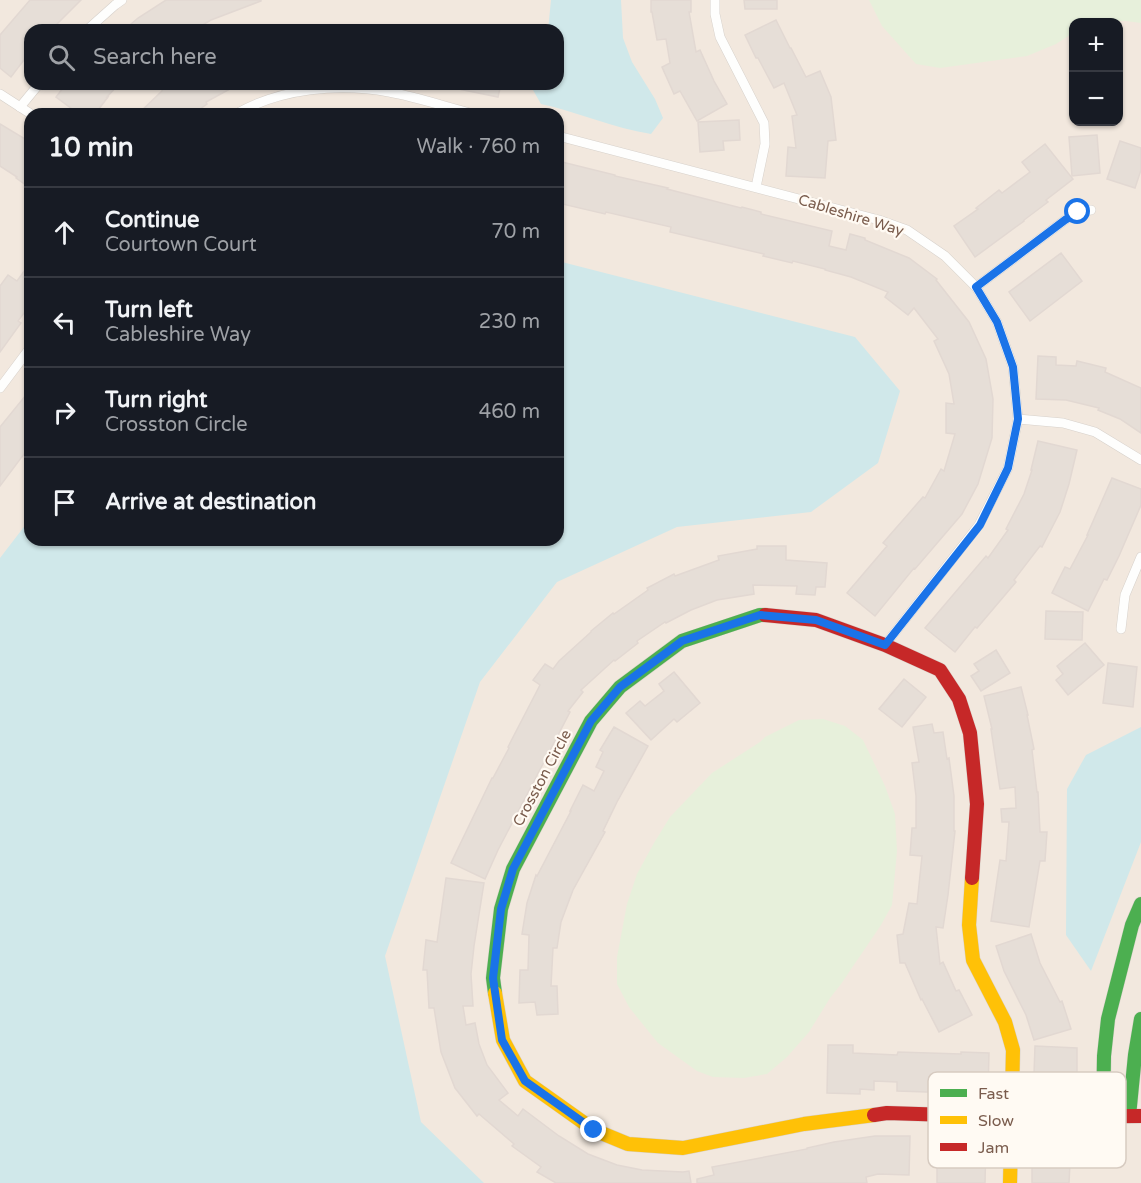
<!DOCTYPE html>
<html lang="en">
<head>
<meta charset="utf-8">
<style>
  :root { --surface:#171b24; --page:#20242c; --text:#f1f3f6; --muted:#9ea1a6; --line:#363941 }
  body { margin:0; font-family:"Varela Round",sans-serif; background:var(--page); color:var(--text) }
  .controls { position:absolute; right:18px; top:18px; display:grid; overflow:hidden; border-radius:12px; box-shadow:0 2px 4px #0004 }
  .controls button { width:54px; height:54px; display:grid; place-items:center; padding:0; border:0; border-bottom:2px solid var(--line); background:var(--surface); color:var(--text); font:30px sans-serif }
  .stop { position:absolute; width:18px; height:18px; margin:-14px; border:4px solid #1a73e8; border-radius:50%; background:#fff }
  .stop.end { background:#1a73e8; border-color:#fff; box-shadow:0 2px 6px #0008 }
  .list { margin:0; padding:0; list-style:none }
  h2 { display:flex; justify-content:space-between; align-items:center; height:78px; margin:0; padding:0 24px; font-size:26px }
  h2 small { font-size:20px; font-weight:400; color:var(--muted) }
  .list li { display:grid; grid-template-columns:39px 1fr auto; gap:18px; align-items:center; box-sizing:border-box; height:90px; padding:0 24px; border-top:2px solid var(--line) }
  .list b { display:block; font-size:22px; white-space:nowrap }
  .list p { margin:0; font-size:20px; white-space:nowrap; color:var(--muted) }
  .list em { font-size:20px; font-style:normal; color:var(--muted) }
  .icon { flex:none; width:33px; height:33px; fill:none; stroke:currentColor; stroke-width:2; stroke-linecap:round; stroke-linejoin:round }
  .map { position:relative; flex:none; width:1141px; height:1183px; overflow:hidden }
  .search { position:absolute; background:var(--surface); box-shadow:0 2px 4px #0004; left:24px; top:24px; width:540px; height:66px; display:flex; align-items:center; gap:15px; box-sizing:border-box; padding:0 21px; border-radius:18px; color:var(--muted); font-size:22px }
  .panel { position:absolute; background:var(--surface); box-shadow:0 2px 4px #0004; left:24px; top:108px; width:540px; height:438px; border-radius:18px }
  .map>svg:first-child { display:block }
  .residential { fill:#f2e8de; fill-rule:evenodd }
  .green { fill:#e7f0db }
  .water { fill:#d0e8ea }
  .building { fill:#e6ded7; stroke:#e2d8d2; stroke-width:1.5 }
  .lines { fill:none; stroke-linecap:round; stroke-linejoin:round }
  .street-casing { stroke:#d7d1cb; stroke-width:10 }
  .fast-casing { stroke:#d9d2cb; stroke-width:15 }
  .slow-casing { stroke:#d9d2cb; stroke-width:15 }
  .jam-casing { stroke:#d9d2cb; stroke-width:15 }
  .street { stroke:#fefefd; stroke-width:9 }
  .fast { stroke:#4caf50; stroke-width:14 }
  .slow { stroke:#ffc107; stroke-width:14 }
  .jam { stroke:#c62828; stroke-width:14 }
  .route { stroke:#1a73e8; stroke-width:8 }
  .labels { text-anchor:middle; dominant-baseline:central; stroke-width:4.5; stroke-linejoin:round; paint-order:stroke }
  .street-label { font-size:15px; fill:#7a5c4d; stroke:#fffaf3 }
  .key { fill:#fffaf3; stroke:#d7cbc1; stroke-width:1.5 }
  .key-label { font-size:16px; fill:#7a5c4d }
</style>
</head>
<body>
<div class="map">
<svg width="1141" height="1183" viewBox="0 0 1141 1183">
  <rect width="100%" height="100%" fill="#f9f5f0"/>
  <!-- residential -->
  <path class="residential" d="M0,0H1141V1183H0ZM1074,22H1118V122H1074ZM30,30H558V84H30ZM30,114H558V540H30Z"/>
  <!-- green -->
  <g class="green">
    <polygon points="869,0 1141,0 1141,23 1126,21 1074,22 1073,33 1056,44 1027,56 940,68 916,64 882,26"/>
    <polygon points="823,719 845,726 863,740 885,786 895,814 897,851 892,905 881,925 841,984 830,998 809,1032 787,1057 767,1074 744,1078 713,1077 697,1071 658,1043 645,1027 629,1007 617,984 617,957 627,904 637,874 654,843 670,817 712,773 760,742 765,737 799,720"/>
  </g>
  <!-- water -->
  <g class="water">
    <path d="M551,0H621L623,38L632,62L655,99L663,118L651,134C613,128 578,112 541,104L533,90L534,84H558V30H548Z"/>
    <polygon points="558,261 855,337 900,391 878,463 811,512 677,527 557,582 480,682 385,956 421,1122 484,1183 0,1183 0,558 30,519 30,540 558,540"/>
    <polygon points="1141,727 1141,842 1091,971 1066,935 1067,789 1086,755"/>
  </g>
  <!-- building -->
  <g class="building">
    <polygon points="30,0 81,0 51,30 30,30 30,52 11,77 0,68 0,35"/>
    <polygon points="166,0 261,0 261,1 211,20 194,30 124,30 138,18"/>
    <polygon points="651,0 691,0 691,12 689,12 696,52 700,50 714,81 727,104 697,121 680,91 674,94 662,67 670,63 666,39 657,40 652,12 651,12"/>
    <polygon points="744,0 777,0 777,9 745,9"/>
    <polygon points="776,20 790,48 791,48 806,77 820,71 831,97 836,140 828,141 825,178 786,176 788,147 796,148 792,116 797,115 784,83 774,88 758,58 756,58 745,35"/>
    <polygon points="66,84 119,84 107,97 108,97 95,114 79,114 56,97"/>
    <polygon points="170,84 239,84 206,102 207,104 193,114 138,114 162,91 162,90"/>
    <polygon points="458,84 501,84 498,97 458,89"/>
    <polygon points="739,120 740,140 723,141 724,150 700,152 698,122"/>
    <polygon points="0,124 30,142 30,188 16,178 17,177 0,166"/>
    <polygon points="1097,135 1100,173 1072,176 1069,137"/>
    <polygon points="1120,141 1141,148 1141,170 1135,188 1107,179"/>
    <polygon points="1045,144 1073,179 1046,200 1048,202 1024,220 1024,221 975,257 954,226 978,209 976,208 999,190 1002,193 1030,172 1022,162"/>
    <polygon points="558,161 615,175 615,176 668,188 667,189 741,208 742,207 761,212 761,214 832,231 829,246 846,250 850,234 865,238 865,240 909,258 937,279 936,280 969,322 986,359 993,399 992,438 978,484 962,514 915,569 914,568 875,616 847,593 887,546 883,543 923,497 925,498 941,469 944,471 955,434 946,433 946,403 954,404 949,374 934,341 938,339 914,308 908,315 885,297 888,292 851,277 825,270 825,269 793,261 792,263 763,256 764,254 670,232 671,227 606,212 605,214 558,203"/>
    <polygon points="1061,253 1082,281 1030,321 1009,292"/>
    <polygon points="30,263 30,305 18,321 21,323 0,352 0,286 8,275 17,281"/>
    <polygon points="1038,356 1056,357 1056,365 1076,366 1077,361 1106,368 1105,372 1141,388 1141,433 1120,419 1098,410 1099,408 1066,400 1036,399"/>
    <polygon points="30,390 30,458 24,454 0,486 0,427"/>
    <polygon points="1038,441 1077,450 1069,484 1060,512 1042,547 1040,546 1014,580 1016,582 977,628 975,627 955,652 925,628 986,556 988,558 1008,530 1006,529 1024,494 1032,470 1031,470"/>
    <polygon points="1112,478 1141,489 1141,505 1119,556 1107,580 1104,579 1088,611 1052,593 1065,567 1070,569 1088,535 1087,535"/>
    <polygon points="757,546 786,546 786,560 827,563 825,587 816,587 815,595 796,594 797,586 753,585 754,594 717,600 691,610 666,623 665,622 637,641 638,643 615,661 614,660 581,690 583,692 568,711 570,712 498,850 485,879 451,863 492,778 493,778 509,748 508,747 540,685 533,680 545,664 553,669 559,661 591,632 591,631 613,613 614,614 648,590 647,588 674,574 675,576 719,560 718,556 757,549"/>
    <polygon points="1046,611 1083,612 1082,640 1045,639"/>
    <polygon points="1085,643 1104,665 1068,695 1056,680 1063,674 1057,666"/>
    <polygon points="996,650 1010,673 981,691 971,676 979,671 974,664"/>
    <polygon points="1108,663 1137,667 1133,707 1103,703"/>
    <polygon points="674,672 700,703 677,722 674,719 651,740 626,713 640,701 645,706 664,691 659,684"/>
    <polygon points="904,679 926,697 902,727 879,709"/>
    <polygon points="1021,687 1028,715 1027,715 1034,749 1032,750 1037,792 1038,792 1040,832 1047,832 1045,861 1040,861 1029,927 991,921 1000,860 1006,861 1009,822 1002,822 1001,809 1016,808 1015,787 1000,789 991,729 992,729 984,696"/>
    <polygon points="932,724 934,733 943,732 947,759 949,758 954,796 954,831 955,831 948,895 943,928 936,927 940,964 943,962 956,991 959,990 972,1015 939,1032 922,999 921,1000 905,963 900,963 897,935 903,934 909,903 917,904 922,856 910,855 912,828 916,828 916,796 912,763 919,762 913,727"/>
    <polygon points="614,727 648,746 617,802 603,831 605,832 573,890 561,922 557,948 553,948 551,986 557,986 558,1014 537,1015 535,1002 519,1003 520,970 528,970 529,935 522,934 527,903 536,875 537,876 571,811 570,811 583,785 594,791 604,771 596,767 603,752 600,750"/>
    <polygon points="446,878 484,883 474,946 471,974 473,1006 463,1006 466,1025 475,1023 479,1044 487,1065 508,1093 499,1100 518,1116 523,1109 559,1136 588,1154 617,1165 642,1170 683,1172 689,1171 691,1183 556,1183 537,1172 541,1167 512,1146 514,1144 479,1114 477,1116 455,1088 441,1052 434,1008 429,1008 427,970 423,970 426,940 437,942"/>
    <polygon points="1031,934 1040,963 1060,1002 1062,1001 1071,1029 1034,1040 1026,1015 1004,971 996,946"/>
    <polygon points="828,1045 853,1045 853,1053 897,1055 898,1052 961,1054 961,1052 989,1053 988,1091 957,1090 957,1093 897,1091 897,1082 874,1081 874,1090 860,1089 860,1094 827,1093"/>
    <polygon points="1035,1046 1077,1048 1077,1075 1034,1074"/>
    <polygon points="875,1136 910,1136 909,1175 878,1174 866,1177 867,1183 697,1183 697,1179 714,1175 712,1167 807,1149 807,1148 834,1142"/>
    <polygon points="943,1139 986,1139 985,1183 937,1183 937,1162 934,1162 935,1146 943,1146"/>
    <polygon points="1032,1142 1071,1143 1069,1183 1032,1183"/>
  </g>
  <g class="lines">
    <!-- street casing -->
    <g class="street-casing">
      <g id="street">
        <polyline points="715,0 715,14 720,37 764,123 765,144 756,187"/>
        <polyline points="87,30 115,5 122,0"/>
        <polyline points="0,94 31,114"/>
        <polyline points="20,107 39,84"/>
        <path d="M236,114C281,88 339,83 389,92C417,97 446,107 474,114"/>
        <polyline points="558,136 879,220 907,230 945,256 976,287 997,322 1013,367 1018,419 1008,468 979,525 885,645"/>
        <polyline points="976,287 1065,220 1078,212 1091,210"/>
        <polyline points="0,388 30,348"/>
        <polyline points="1018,419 1063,423 1095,432 1141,460"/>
        <polyline points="1121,629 1125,595 1141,557"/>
      </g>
    </g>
    <!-- fast casing -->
    <g class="fast-casing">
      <g id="fast">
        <polyline points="495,993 493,978 501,909 513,869 591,721 620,687 682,641 760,615 765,615"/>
        <polyline points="1103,1116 1104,1056 1108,1019 1132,925 1141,904"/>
        <polyline points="1129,1116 1135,1055 1141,1019"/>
      </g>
    </g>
    <!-- slow casing -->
    <g class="slow-casing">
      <g id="slow">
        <polyline points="972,878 969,925 973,960 1005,1022 1013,1050 1010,1183"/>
        <polyline points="495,993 503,1040 525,1081 594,1130 628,1144 683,1148 804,1124 874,1115"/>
      </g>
    </g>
    <!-- jam casing -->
    <g class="jam-casing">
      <g id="jam">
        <polyline points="765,615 816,620 885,645 940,670 959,699 970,733 977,804 972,878"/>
        <polyline points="874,1115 887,1113 1012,1117 1141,1116"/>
      </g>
    </g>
    <!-- street -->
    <use href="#street" class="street"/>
    <!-- fast -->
    <use href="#fast" class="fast"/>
    <!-- slow -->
    <use href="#slow" class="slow"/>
    <!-- jam -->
    <use href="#jam" class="jam"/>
  </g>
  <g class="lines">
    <!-- route -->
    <polyline class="route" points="594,1130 525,1081 502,1040 493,978 501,909 513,869 591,721 620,687 682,641 760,615 816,620 885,645 980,525 1008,468 1018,419 1013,367 997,322 976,287 1065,220 1078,212"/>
  </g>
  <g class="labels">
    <!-- street labels -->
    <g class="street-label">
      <text transform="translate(851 215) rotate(17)">Cableshire Way</text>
      <text transform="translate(542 778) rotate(-62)">Crosston Circle</text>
    </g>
  </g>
  <!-- legend -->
  <rect x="928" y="1072" width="198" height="96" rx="9" class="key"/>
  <rect x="940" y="1089" width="27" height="8" fill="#4caf50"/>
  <rect x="940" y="1116" width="27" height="8" fill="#ffc107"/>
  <rect x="940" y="1143" width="27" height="8" fill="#c62828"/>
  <g class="key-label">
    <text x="978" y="1099">Fast</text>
    <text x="978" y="1126">Slow</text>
    <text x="978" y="1153">Jam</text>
  </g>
</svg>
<div class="controls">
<button>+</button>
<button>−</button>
</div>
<div class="stop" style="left:1078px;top:212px"></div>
<div class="stop end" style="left:594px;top:1130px"></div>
<div class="search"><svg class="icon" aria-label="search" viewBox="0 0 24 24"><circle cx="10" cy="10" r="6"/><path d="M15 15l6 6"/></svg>Search here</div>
<section class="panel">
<h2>10 min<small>Walk · 760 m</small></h2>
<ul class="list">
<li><svg class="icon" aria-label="ahead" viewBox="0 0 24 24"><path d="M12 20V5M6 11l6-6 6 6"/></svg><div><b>Continue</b><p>Courtown Court</p></div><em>70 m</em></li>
<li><svg class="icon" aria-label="left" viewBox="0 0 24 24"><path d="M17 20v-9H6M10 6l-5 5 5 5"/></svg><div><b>Turn left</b><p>Cableshire Way</p></div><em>230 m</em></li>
<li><svg class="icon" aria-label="right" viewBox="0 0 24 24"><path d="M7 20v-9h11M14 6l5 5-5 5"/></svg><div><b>Turn right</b><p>Crosston Circle</p></div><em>460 m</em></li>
<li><svg class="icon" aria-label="arrive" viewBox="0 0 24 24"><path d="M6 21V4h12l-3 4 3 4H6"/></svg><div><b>Arrive at destination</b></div></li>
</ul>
</section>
</div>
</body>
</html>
